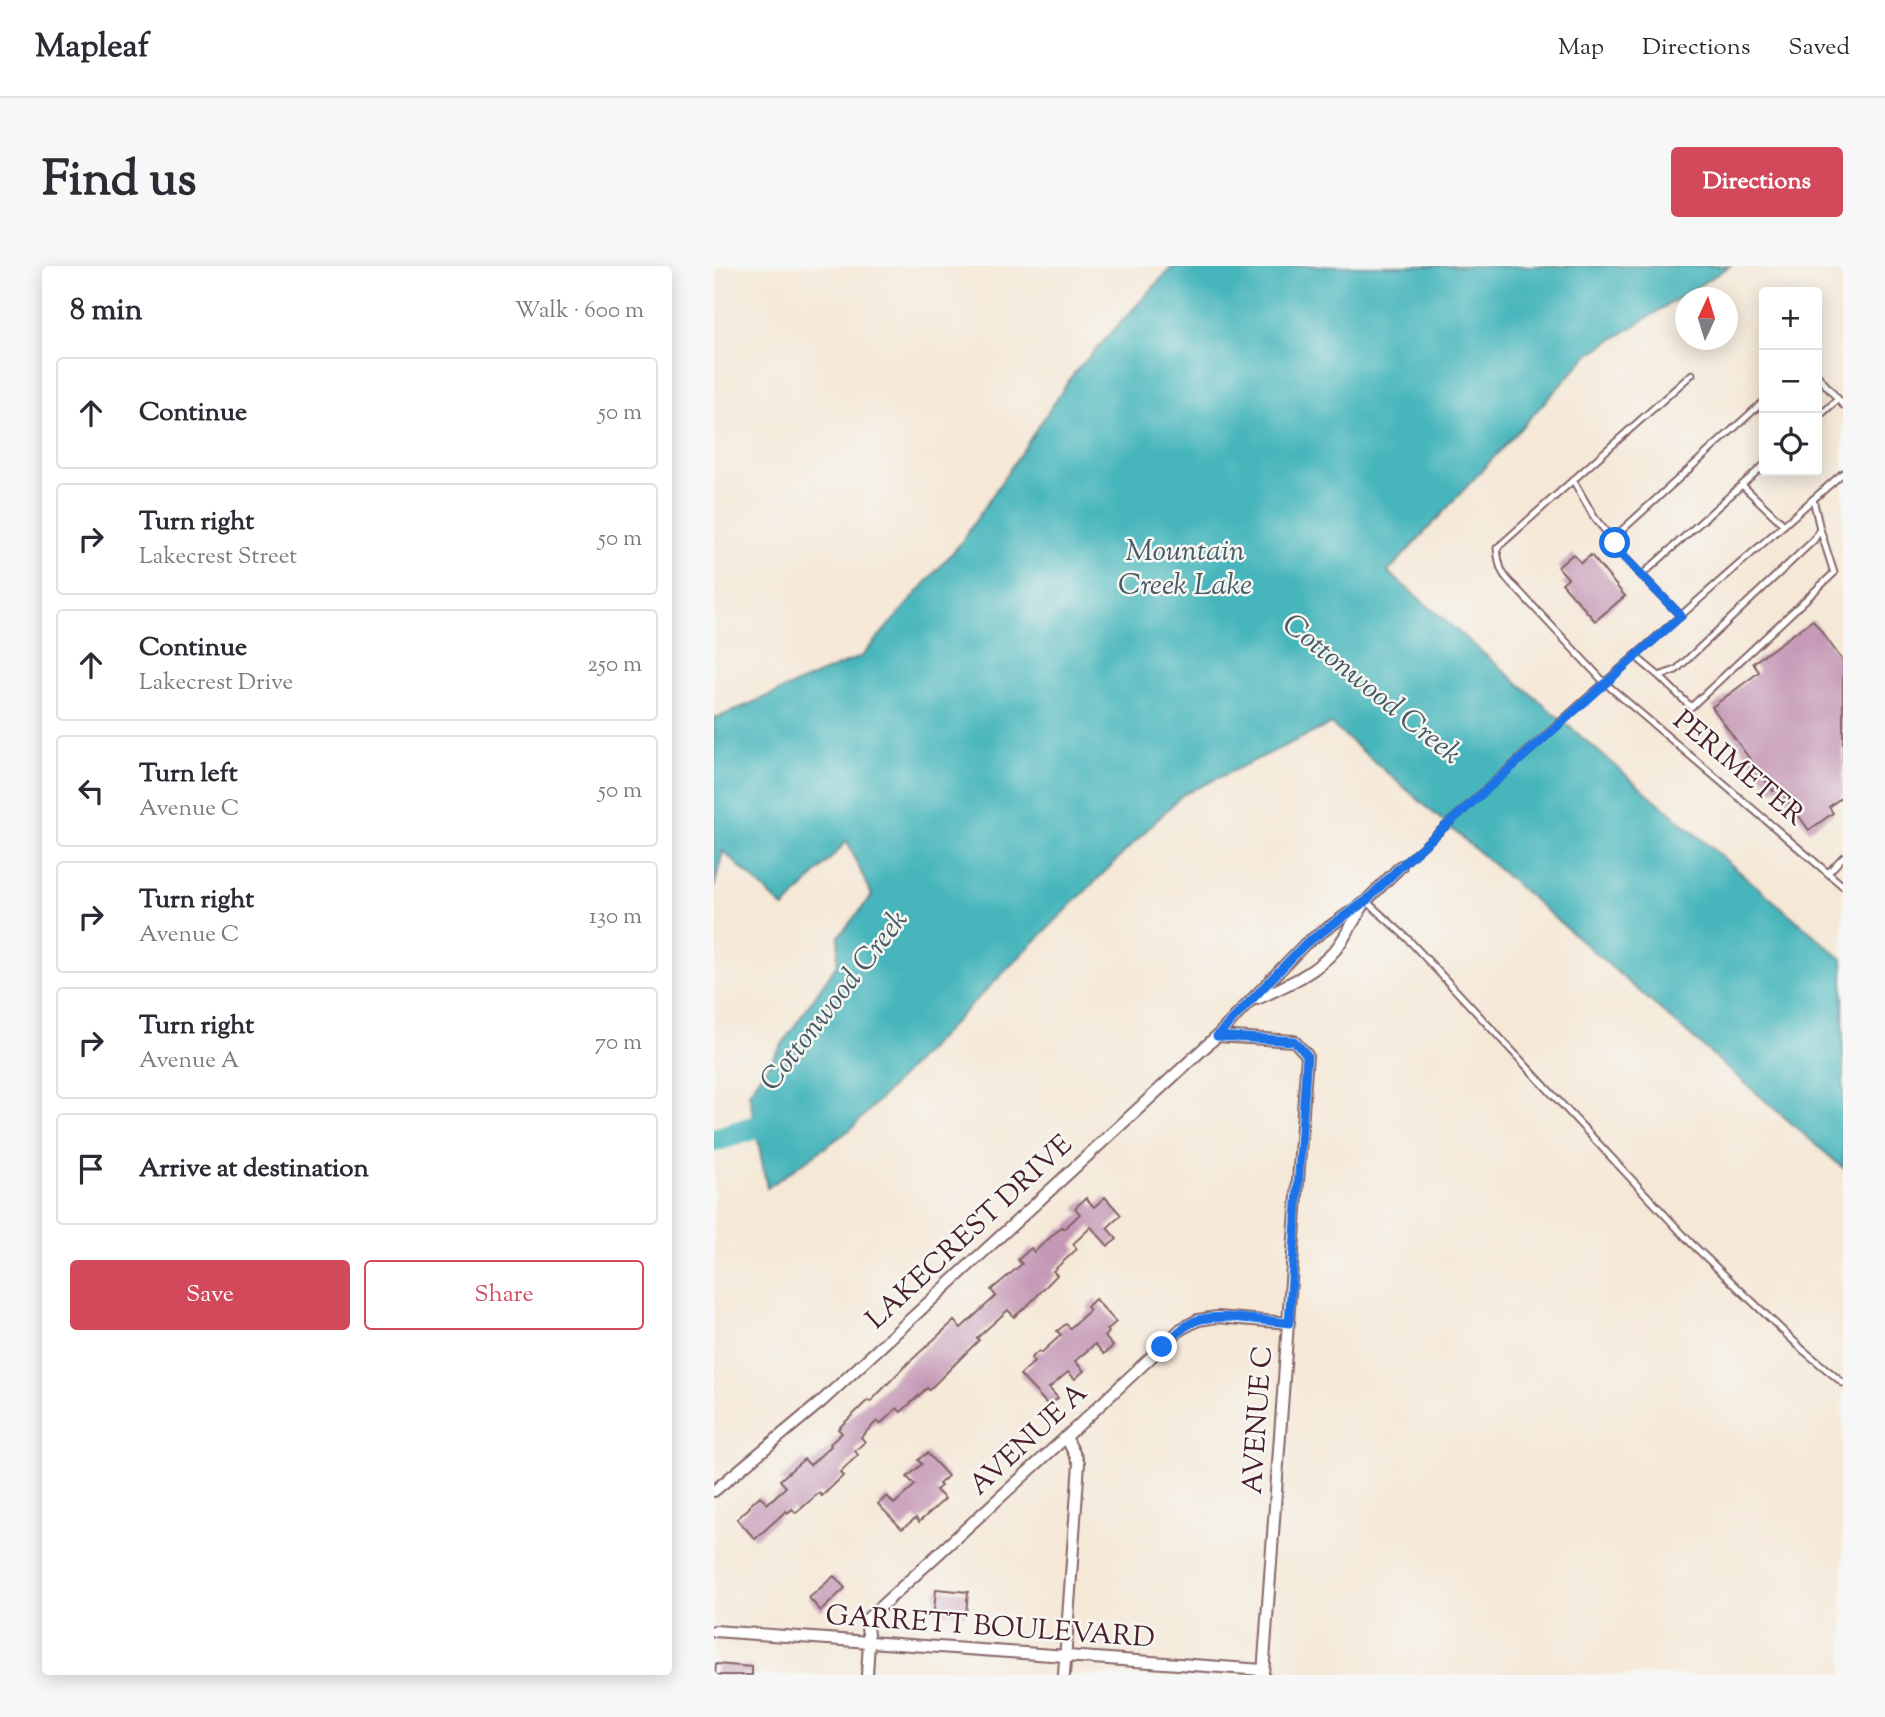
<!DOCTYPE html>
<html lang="en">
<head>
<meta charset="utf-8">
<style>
  :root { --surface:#fff; --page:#f7f7f7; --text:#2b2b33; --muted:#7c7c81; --line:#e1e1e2; --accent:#d1495b }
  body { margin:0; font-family:"Sorts Mill Goudy",serif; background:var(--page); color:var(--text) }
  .controls { position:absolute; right:21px; top:21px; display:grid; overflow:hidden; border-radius:7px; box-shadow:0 4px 18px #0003 }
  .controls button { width:63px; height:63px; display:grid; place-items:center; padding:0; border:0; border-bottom:2px solid var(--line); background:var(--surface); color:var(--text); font:35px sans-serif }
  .compass { position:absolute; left:961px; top:21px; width:63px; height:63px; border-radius:50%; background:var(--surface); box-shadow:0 4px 18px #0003; rotate:4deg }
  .stop { position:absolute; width:21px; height:21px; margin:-16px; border:5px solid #1a73e8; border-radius:50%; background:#fff }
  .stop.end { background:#1a73e8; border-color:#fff; box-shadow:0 2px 7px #0008 }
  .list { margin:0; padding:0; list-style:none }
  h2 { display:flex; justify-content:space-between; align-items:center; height:91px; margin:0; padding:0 28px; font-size:30px }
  h2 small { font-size:23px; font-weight:400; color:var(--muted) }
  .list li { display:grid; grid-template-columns:46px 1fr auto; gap:21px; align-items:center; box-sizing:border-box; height:112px; margin:0 14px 14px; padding:0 14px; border:2px solid var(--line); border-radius:7px }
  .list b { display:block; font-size:26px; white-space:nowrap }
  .list p { margin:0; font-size:23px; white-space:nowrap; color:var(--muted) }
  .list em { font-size:23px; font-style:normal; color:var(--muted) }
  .actions { display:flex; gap:14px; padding:21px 28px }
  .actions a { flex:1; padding:16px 0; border:2px solid var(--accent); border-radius:7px; text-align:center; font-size:24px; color:var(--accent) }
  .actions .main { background:var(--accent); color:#fff }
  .icon { flex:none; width:38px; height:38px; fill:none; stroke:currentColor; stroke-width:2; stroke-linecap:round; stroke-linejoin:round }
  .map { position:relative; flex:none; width:1129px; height:1409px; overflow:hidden; border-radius:7px }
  header { display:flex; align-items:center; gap:42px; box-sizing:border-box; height:98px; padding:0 35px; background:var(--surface); border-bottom:2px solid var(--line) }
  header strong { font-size:33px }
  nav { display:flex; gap:38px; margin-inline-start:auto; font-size:24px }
  .intro { display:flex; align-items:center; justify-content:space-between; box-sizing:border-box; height:168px; padding:0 42px }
  h1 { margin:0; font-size:49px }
  .button { padding:18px 32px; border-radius:7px; background:var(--accent); color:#fff; font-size:24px; font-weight:700 }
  main { display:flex; gap:42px; padding:0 42px }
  aside { flex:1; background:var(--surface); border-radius:7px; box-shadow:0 4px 18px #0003 }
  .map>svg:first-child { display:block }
  .water { fill:#46b6bc; stroke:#486a74; stroke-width:2 }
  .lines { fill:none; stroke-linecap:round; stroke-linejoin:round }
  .river { stroke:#46b6bc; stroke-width:24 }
  .building { fill:#c599b6 }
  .lane-casing { stroke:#866567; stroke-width:9 }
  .street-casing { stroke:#866567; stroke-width:14 }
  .lane { stroke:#fff; stroke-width:5 }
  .street { stroke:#fff; stroke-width:10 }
  .route { stroke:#1a73e8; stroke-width:9 }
  .labels { text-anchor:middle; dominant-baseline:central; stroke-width:5; stroke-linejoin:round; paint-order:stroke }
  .street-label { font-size:28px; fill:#4a1f2b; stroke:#f6f6f2 }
  .water-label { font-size:30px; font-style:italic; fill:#485b65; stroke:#f6f6f2 }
</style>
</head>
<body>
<header>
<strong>Mapleaf</strong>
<nav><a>Map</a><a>Directions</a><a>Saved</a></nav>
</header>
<div class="intro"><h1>Find us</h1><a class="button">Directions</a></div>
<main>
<aside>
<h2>8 min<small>Walk · 600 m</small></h2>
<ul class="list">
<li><svg class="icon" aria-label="ahead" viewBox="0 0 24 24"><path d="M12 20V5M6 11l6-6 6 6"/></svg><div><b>Continue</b></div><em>50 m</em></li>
<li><svg class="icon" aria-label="right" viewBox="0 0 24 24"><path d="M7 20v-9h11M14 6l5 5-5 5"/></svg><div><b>Turn right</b><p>Lakecrest Street</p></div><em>50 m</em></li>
<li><svg class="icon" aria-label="ahead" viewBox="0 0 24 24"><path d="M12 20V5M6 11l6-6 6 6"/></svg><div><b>Continue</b><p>Lakecrest Drive</p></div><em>250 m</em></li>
<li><svg class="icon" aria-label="left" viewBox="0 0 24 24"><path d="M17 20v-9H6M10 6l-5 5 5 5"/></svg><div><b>Turn left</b><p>Avenue C</p></div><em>50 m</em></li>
<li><svg class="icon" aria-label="right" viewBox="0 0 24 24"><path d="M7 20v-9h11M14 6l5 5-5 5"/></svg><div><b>Turn right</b><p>Avenue C</p></div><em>130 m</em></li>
<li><svg class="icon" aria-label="right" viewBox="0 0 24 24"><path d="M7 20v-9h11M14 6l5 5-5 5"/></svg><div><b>Turn right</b><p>Avenue A</p></div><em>70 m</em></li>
<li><svg class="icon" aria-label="arrive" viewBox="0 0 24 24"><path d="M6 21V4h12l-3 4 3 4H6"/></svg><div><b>Arrive at destination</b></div></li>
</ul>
<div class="actions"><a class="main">Save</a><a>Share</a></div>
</aside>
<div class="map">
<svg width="1129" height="1409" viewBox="0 0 1129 1409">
  <rect width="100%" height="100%" fill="#f6f6f2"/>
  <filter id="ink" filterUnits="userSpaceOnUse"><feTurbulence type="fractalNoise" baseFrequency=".0143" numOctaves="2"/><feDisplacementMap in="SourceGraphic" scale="14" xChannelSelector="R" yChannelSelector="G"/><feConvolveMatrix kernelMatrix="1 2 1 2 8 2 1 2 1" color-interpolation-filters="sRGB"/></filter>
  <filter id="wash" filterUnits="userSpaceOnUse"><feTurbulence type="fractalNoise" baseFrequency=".00686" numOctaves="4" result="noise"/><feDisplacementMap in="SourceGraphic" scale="28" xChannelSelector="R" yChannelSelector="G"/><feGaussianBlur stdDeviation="1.57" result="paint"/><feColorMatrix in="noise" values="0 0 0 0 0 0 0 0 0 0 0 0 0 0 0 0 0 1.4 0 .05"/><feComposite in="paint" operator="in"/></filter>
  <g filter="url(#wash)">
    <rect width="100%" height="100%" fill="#f5e8d7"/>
    <!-- water -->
    <polygon class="water" points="459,0 1016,0 874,89 674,306 1129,694 1129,902 617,458 468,529 252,744 137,863 53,922 35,827 123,698 125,670 158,630 133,575 70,642 9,585 0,622 0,451 5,451 148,390 246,278 360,107"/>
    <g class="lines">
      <!-- river -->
      <polyline class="river" points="0,874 69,853 72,850"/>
    </g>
    <g id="blocks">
      <!-- building -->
      <g class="building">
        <polygon points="859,288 867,297 877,289 911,330 881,355 848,317 854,312 844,301"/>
        <polygon points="1099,354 1129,395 1129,530 1115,541 1119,547 1095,564 1064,521 1059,525 998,441 1045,406 1039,397"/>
        <polygon points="391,931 407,949 393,962 403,973 394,980 377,961 359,978 363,983 339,1005 343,1009 317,1036 300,1051 294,1044 263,1072 265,1074 215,1124 213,1122 187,1146 183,1142 166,1158 163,1155 147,1171 151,1176 141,1185 144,1189 126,1206 129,1210 108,1230 105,1227 82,1247 78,1243 74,1247 72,1245 41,1273 23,1253 36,1241 35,1240 46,1230 53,1238 72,1221 66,1214 90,1193 96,1199 117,1180 116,1178 128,1167 124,1163 154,1134 156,1136 190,1101 240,1055 247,1062 282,1030 277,1024 308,998 304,994 317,982 320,986 348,961 350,963 366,948 361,942 372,932 380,941"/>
        <polygon points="381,1033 402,1056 393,1064 395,1066 391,1071 399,1080 390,1088 381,1078 361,1095 370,1105 361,1113 354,1106 335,1122 344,1132 335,1140 306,1109 320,1096 317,1092 325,1085 327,1087 347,1069 343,1065 352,1058 356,1062 376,1044 373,1041"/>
        <polygon points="213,1187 234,1210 225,1218 227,1220 222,1224 231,1233 205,1256 202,1252 188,1263 164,1238 173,1230 180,1238 201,1219 193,1211 208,1198 204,1194"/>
        <polygon points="120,1310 131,1322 107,1345 95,1332"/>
        <polygon points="222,1323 254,1326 252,1348 220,1346"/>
        <polygon points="2,1398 38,1401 38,1409 1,1409"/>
      </g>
    </g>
  </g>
  <g filter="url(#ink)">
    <use href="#blocks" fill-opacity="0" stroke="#866567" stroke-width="2"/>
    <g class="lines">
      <!-- lane casing -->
      <g class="lane-casing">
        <g id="lane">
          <path d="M978,108L783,282C785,301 787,309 802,322L891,417L1129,620"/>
          <polyline points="1103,109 1129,139"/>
          <polyline points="1103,152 1124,133"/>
          <polyline points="859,214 880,251 901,277"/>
          <polyline points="1028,219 1070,259"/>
          <polyline points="928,309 1050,199"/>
          <polyline points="967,350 907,288 901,277 907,265 1050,135"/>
          <polyline points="921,390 945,410 962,404 1100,274 1106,263 1099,233"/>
          <polyline points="945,410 977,441 1120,307 1106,263"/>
          <polyline points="687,600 865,439 1129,207"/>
          <polyline points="1114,607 1129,591"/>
          <polyline points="652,635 692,671 977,977 1089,1084 1129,1117"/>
        </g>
      </g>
      <!-- street casing -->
      <g class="street-casing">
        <g id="street">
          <path d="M543,733C571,720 602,707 622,683C632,670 640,654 649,640"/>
          <polyline points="503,770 580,775 593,789 549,1409"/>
          <polyline points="0,1225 108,1135 503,770 591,678 652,635 687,600"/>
          <polyline points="0,1365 549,1404"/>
          <polyline points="153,1409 155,1375 152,1354 352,1171 467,1063 484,1054 503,1051 575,1057"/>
          <polyline points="350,1409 365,1197 352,1171"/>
        </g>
      </g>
      <!-- lane -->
      <use href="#lane" class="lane"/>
      <!-- street -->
      <use href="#street" class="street"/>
    </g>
  </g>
  <g class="lines" filter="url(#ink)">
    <!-- route -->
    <path class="route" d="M448,1081C459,1071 470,1059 484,1054C506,1047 550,1055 575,1057L593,789L580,775L503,770L591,678L652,635L687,600L967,350L907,288L901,277"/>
  </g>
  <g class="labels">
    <!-- street labels -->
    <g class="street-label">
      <text transform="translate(1024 503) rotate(40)">PERIMETER</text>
      <text transform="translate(256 967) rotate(-43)">LAKECREST DRIVE</text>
      <text transform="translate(545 1154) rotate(-86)">AVENUE C</text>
      <text transform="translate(315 1174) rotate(-43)">AVENUE A</text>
      <text transform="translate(276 1362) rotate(4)">GARRETT BOULEVARD</text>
    </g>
    <!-- water labels -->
    <g class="water-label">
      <text x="471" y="286">Mountain<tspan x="471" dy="34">Creek Lake</tspan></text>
      <text transform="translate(657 424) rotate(39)">Cottonwood Creek</text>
      <text transform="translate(121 735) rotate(-52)">Cottonwood Creek</text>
    </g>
  </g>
</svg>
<div class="controls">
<button>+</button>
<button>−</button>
<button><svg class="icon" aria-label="locate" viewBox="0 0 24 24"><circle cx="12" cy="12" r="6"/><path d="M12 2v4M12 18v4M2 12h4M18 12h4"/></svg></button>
</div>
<svg class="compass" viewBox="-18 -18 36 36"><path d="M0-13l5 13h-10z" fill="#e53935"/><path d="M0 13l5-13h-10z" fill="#7c7c81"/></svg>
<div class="stop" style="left:901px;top:277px"></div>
<div class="stop end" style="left:448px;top:1081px"></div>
</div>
</main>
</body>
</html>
